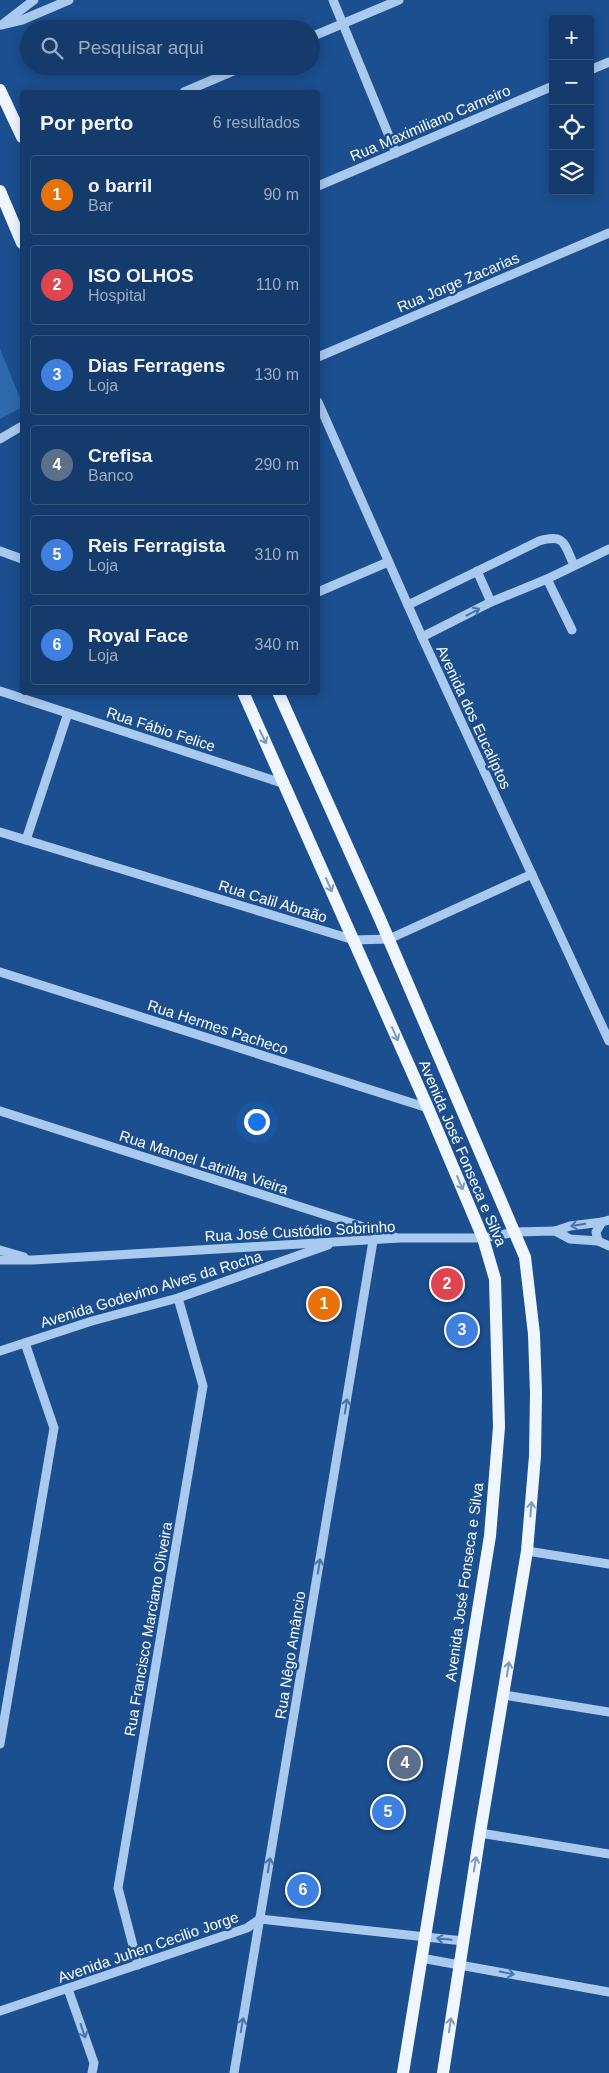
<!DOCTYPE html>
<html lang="pt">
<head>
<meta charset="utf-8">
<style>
  :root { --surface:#143b6b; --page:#214673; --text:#f1f3f6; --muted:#9dadc1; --line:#33557e; --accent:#90b9f0 }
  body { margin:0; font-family:Helvetica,sans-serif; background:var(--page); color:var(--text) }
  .controls { position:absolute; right:15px; top:15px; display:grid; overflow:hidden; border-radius:5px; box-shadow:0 2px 12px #0003 }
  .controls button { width:45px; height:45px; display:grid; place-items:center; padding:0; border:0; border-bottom:1px solid var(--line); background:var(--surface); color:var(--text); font:25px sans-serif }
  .you { position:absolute; left:256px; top:1121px; width:18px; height:18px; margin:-12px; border:4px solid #fff; border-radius:50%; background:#1a73e8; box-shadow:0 0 0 8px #1a73e833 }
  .badge { display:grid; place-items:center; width:32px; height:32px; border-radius:50%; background:var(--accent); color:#fff; font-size:16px; font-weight:700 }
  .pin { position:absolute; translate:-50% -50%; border:2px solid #fff; box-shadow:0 1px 5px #0006 }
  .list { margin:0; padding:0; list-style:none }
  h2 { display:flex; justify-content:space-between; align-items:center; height:65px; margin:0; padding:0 20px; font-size:21px }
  h2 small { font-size:16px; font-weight:400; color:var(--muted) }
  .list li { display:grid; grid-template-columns:32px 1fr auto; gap:15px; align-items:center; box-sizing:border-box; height:80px; margin:0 10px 10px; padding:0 10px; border:1px solid var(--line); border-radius:5px }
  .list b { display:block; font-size:19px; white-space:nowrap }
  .list p { margin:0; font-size:16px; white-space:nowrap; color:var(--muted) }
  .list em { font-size:16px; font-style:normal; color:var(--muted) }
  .icon { flex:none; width:28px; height:28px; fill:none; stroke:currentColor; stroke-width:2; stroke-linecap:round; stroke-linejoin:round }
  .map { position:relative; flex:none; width:609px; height:2073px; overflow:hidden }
  .search { position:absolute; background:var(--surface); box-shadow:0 2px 12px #0003; left:20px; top:20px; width:300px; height:55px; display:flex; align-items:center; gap:12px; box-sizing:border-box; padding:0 18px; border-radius:28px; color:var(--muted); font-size:19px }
  .panel { position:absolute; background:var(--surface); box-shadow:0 2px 12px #0003; left:20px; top:90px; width:300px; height:605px; border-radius:5px }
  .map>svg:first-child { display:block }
  .green { fill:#2e69ad }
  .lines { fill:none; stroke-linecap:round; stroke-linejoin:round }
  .minor { stroke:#a9c9ee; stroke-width:9 }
  .major { stroke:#f0f6ff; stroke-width:12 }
  .oneway { stroke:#4674ac }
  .oneway2 { stroke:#7b9ac1 }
  .labels { text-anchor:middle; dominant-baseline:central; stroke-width:5; stroke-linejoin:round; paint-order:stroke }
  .street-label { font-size:15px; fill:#fff; stroke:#1b4f8f }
</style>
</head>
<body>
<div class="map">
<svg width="609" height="2073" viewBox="0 0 609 2073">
  <rect width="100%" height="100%" fill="#1b4f8f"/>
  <!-- green -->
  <polygon class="green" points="0,349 22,403 22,407 0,419"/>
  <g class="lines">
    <!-- minor -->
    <g class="minor">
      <polyline points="333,0 396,153"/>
      <polyline points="4,23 34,0"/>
      <polyline points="1,25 22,20 69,0"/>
      <polyline points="311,37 399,0"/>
      <polyline points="590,70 609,62"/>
      <polyline points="184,92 245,66"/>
      <polyline points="318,186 553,86"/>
      <polyline points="318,357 609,233"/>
      <polyline points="318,402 422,637 609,1041"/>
      <polyline points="0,439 22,426"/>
      <polyline points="0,551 22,559"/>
      <polyline points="477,571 491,602"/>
      <polyline points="547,579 572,630"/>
      <polyline points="318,592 388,562"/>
      <path d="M408,605L539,541C565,533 564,544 574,565"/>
      <polyline points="422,637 491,602 547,579 609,549"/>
      <polyline points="0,691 285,784"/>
      <polyline points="0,832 354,940 389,939 532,874"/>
      <polyline points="26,840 68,713"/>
      <polyline points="0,972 428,1108"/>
      <polyline points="0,1111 395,1237"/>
      <polyline points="609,1220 602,1222 596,1232 598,1241 609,1246"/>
      <polyline points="555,1231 570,1226 602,1222"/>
      <polyline points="0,1250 24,1257"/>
      <polyline points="0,1260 33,1260 400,1238 483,1238 516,1232 555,1231 570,1239 598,1241"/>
      <polyline points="0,1351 92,1321 178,1298 328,1245"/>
      <polyline points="527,1551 609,1564"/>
      <polyline points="504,1695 609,1712"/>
      <polyline points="0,1744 54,1428 25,1343"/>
      <polyline points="480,1833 609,1854"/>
      <polyline points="421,1958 609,1992"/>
      <polyline points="138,1965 118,1888 203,1386 178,1298"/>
      <polyline points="68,1989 94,2063 92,2073"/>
      <polyline points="0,2011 247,1928 260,1919 463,1941"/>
      <polyline points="234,2073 373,1241"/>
    </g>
    <!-- major -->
    <g class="major">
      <polyline points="0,90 22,137"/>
      <polyline points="0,191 22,243"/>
      <polyline points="243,692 428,1108 483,1238 495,1279 499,1427 490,1536 403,2073"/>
      <polyline points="278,692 380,919 525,1257 534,1334 536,1393 535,1456 527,1551 480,1833 443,2073"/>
    </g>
  </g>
  <!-- one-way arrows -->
  <defs><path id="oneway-shaft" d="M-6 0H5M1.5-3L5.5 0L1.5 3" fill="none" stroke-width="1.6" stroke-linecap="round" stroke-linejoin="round" transform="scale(1.25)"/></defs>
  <g class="oneway">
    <use href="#oneway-shaft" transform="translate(473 612) rotate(-28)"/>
    <use href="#oneway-shaft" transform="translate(578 1225) rotate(170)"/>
    <use href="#oneway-shaft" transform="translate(346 1406) rotate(-81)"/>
    <use href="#oneway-shaft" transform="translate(319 1566) rotate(-81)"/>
    <use href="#oneway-shaft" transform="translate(269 1865) rotate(-81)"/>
    <use href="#oneway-shaft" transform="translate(444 1939) rotate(-174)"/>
    <use href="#oneway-shaft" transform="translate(507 1973) rotate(11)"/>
    <use href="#oneway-shaft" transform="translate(242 2025) rotate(-80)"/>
    <use href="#oneway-shaft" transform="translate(83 2031) rotate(71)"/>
  </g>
  <g class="oneway2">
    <use href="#oneway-shaft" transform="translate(263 737) rotate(65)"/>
    <use href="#oneway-shaft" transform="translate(329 885) rotate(66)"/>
    <use href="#oneway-shaft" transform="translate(395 1034) rotate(66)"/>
    <use href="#oneway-shaft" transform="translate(460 1183) rotate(67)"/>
    <use href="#oneway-shaft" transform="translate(531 1509) rotate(-85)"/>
    <use href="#oneway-shaft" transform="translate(508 1669) rotate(-81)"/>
    <use href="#oneway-shaft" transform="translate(475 1864) rotate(-81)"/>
    <use href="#oneway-shaft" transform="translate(450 2025) rotate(-82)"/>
  </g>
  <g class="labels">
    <!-- street labels -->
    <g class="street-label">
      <text transform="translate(430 123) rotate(-23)">Rua Maximiliano Carneiro</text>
      <text transform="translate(458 282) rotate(-23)">Rua Jorge Zacarias</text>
      <text transform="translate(474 717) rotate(65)">Avenida dos Eucalíptos</text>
      <text transform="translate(161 729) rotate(18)">Rua Fábio Felice</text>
      <text transform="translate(273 901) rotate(17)">Rua Calil Abraão</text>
      <text transform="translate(218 1027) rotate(18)">Rua Hermes Pacheco</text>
      <text transform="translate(463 1153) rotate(67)">Avenida José Fonseca e Silva</text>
      <text transform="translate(204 1162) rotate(18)">Rua Manoel Latrilha Vieira</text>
      <text transform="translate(300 1231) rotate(-3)">Rua José Custódio Sobrinho</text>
      <text transform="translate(151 1289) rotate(-17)">Avenida Godevino Alves da Rocha</text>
      <text transform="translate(464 1582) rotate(-82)">Avenida José Fonseca e Silva</text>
      <text transform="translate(148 1629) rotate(-80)">Rua Francisco Marciano Oliveira</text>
      <text transform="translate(290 1655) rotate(-81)">Rua Nêgo Amâncio</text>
      <text transform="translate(148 1947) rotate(-19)">Avenida Juhen Cecilio Jorge</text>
    </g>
  </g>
</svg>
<div class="controls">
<button>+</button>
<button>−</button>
<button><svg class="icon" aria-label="locate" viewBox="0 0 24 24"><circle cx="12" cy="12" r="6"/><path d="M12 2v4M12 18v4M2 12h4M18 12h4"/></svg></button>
<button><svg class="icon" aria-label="layers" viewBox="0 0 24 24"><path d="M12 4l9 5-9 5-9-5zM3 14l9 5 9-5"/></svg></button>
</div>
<div class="you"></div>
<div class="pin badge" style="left:324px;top:1304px;background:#e8710a">1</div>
<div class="pin badge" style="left:447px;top:1284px;background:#e0444e">2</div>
<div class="pin badge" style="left:462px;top:1330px;background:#3f7fe0">3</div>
<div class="pin badge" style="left:405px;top:1763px;background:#5c6f8a">4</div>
<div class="pin badge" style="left:388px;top:1812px;background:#3f7fe0">5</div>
<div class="pin badge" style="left:303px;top:1890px;background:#3f7fe0">6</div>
<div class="search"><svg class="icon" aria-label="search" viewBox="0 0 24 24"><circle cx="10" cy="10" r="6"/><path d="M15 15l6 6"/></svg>Pesquisar aqui</div>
<section class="panel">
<h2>Por perto<small>6 resultados</small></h2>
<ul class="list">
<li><span class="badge" style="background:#e8710a">1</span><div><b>o barril</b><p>Bar</p></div><em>90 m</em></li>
<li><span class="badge" style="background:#e0444e">2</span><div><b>ISO OLHOS</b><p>Hospital</p></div><em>110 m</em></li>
<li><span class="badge" style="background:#3f7fe0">3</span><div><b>Dias Ferragens</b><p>Loja</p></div><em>130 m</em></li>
<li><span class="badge" style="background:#5c6f8a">4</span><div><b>Crefisa</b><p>Banco</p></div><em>290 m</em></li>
<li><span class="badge" style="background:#3f7fe0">5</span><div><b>Reis Ferragista</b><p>Loja</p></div><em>310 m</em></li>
<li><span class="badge" style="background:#3f7fe0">6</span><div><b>Royal Face</b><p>Loja</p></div><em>340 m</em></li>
</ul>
</section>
</div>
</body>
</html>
